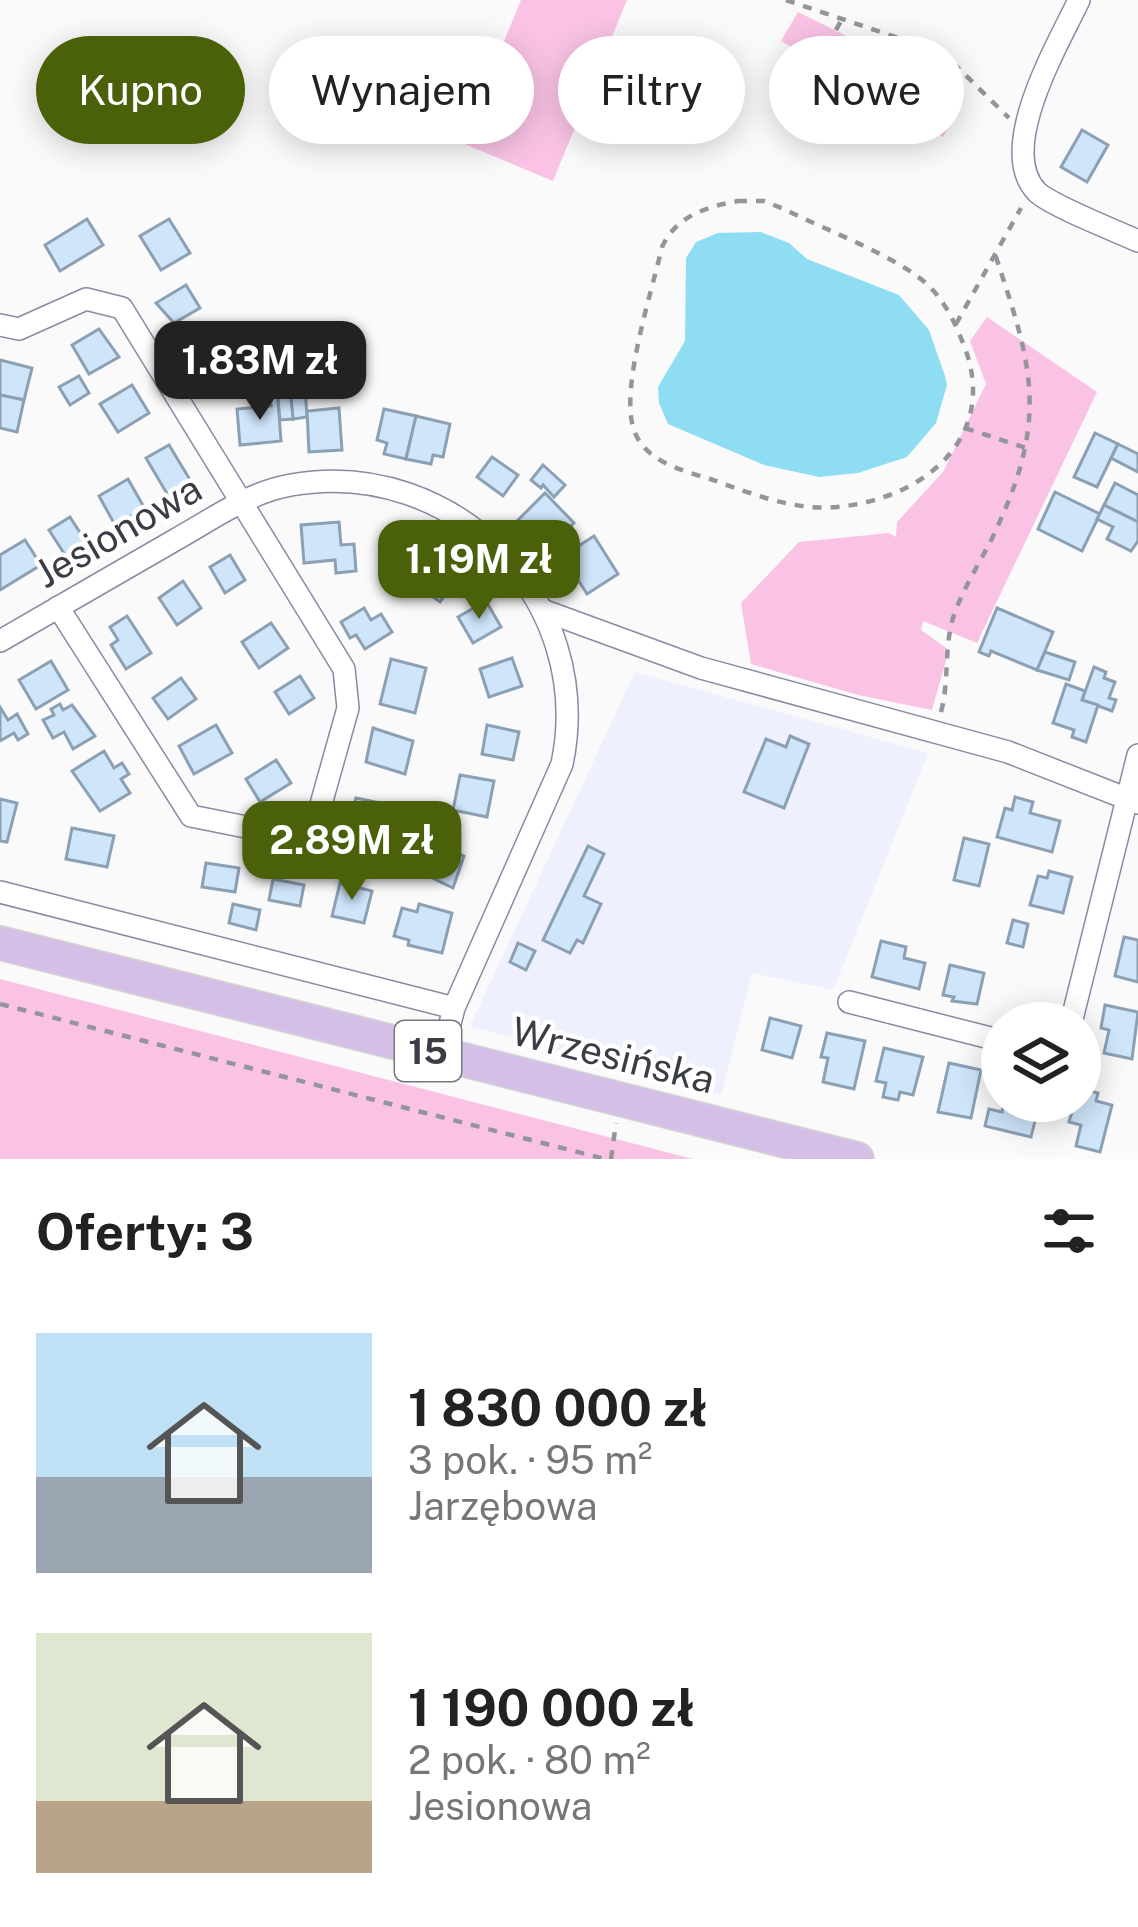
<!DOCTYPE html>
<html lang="pl">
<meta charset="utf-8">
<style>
body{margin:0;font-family:"Public Sans",sans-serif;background:#f6f6f6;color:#222;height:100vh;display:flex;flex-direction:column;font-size:45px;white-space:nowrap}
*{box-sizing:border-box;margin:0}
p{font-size:39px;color:#767676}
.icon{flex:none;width:66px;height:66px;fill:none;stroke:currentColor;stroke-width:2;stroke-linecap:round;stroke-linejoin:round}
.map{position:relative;height:1159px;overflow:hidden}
.panel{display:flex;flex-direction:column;background:#fff;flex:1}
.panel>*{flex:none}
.top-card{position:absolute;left:36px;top:36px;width:1068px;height:108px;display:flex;gap:24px}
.buttons{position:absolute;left:981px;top:1002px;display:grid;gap:24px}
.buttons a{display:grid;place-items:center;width:120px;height:120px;border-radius:50%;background:#fff;box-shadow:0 6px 30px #0003;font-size:60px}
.price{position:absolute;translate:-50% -102px;padding:0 27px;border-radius:24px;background:#4a6009;color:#fff;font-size:39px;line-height:78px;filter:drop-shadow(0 3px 6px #0008)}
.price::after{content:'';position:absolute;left:50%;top:72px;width:36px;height:27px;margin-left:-18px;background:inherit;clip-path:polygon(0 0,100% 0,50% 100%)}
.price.current{background:#222;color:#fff}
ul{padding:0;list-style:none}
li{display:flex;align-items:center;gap:36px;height:300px;padding:0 36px}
li span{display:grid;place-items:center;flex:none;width:336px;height:240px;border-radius:0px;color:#555}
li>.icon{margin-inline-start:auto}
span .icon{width:144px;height:144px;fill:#fffc;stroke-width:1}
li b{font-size:51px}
h2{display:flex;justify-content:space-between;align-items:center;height:144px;padding:0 36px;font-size:51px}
.tag{padding:0 42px;border-radius:54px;background:#fff;box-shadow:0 6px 30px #0003;font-size:42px;line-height:108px}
.tag.current{background:#4a6009;color:#fff}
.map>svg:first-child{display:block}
.built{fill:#eef0fe}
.green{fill:#fac3e6}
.water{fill:#8fddf2}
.building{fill:#cfe5fa;stroke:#8ca0b4;stroke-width:3}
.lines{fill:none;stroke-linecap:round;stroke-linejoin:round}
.street-casing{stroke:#878ba4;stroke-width:24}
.primary-casing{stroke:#d4d4d6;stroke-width:36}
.path{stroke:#94959b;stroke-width:4.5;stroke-dasharray:9 9;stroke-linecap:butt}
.street{stroke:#fff;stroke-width:21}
.primary{stroke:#d6bfe7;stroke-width:33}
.labels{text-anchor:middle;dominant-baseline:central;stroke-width:9;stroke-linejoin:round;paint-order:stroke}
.shield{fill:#fff;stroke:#75767e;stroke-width:3}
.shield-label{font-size:36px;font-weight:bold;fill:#3a3c46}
.street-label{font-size:39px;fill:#3a3c46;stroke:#fff}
</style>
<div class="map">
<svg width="1138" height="1159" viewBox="0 0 1138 1159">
<rect width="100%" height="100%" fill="#fafafa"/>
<path class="built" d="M635 672 928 753 833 990 752 973 721 1095 470 1026Z"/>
<g class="green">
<path d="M521 0H627L553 181 462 143Z"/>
<path d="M798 12 958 91 962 103 943 137 781 41Z"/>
<path d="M987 317 1097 392 977 643 923 621 921 630 949 650 932 710 858 695 751 664 741 603 799 542 889 533 896 537 897 522 943 472 986 384 970 341Z"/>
<path d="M0 979 693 1159H0Z"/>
</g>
<path class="water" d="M761 232 789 243 807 259 899 295 929 330 945 376 947 385 936 423 907 457 858 473 819 477 764 465 668 424 659 403 658 387 685 341 686 258 696 242 718 233Z"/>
<g class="building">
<path d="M1082 130 1108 145 1087 182 1061 167Z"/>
<path d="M87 219 103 245 60 271 45 245Z"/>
<path d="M169 219 190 253 161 270 140 236Z"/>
<path d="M186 285 200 308 174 323 156 303Z"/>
<path d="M99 329 119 357 89 374 72 345Z"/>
<path d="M219 333 235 362 206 378 189 350Z"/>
<path d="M275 351 277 371 254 384 245 367Z"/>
<path d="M0 360 32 368 24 400 0 395Z"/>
<path d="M79 376 89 393 70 405 59 387Z"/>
<path d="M132 385 149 413 118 432 100 404Z"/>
<path d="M305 387 307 417 293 419 290 388Z"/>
<path d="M290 388 293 419 280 420 277 389Z"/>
<path d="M277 389 281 441 240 445 237 409 271 406 270 390Z"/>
<path d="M0 395 24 400 17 432 0 428Z"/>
<path d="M339 408 342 450 309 452 307 411Z"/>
<path d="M384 409 416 416 406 459 384 454 387 443 377 440Z"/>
<path d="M416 416 450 424 443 457 433 455 431 464 406 459Z"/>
<path d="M1095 433 1118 444 1097 487 1074 477Z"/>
<path d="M1118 444 1138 454V472L1111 458Z"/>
<path d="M169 445 192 483 169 497 146 458Z"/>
<path d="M492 457 518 475 503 496 477 477Z"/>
<path d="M543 465 565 485 554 497 543 485 541 488 531 480Z"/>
<path d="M128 479 145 509 115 525 99 496Z"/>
<path d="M1115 483 1138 495V522L1104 505Z"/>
<path d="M1055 492 1100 514 1082 551 1038 529Z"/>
<path d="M545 493 574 523 547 549 518 520Z"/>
<path d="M1104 505 1138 522V541L1131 551 1107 539 1113 527 1097 519Z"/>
<path d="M70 517 88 545 67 558 49 530Z"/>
<path d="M339 522 341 545 354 544 356 571 336 573 335 560 304 563 301 525Z"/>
<path d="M594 536 618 574 587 594 563 556Z"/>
<path d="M25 540 41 565 0 590V555Z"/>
<path d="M437 551 463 570 440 602 414 583Z"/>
<path d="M230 555 245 580 225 593 210 567Z"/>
<path d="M183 581 201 608 177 625 159 598Z"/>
<path d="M486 601 501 627 473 643 458 617Z"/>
<path d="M364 608 371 620 381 614 392 632 365 649 356 635 350 638 341 622Z"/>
<path d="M997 608 1053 632 1037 670 991 651 989 656 979 652Z"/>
<path d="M127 616 151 653 126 669 111 645 118 640 110 627Z"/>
<path d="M271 623 288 648 259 668 242 642Z"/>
<path d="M1045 652 1075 662 1069 680 1037 670Z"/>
<path d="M512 658 522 686 489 697 480 669Z"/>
<path d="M391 659 426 668 415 713 380 704Z"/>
<path d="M51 661 68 690 36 709 19 680Z"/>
<path d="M1094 667 1106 672 1104 678 1115 682 1109 698 1116 700 1112 711 1082 700Z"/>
<path d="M300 676 314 698 289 714 275 692Z"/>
<path d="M181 678 196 699 168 719 153 698Z"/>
<path d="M1066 684 1085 691 1082 700 1098 705 1086 742 1072 737 1074 730 1053 723Z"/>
<path d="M60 704 63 710 72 705 95 736 73 749 64 732 53 738 43 720 54 715 51 709Z"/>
<path d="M0 707 8 720 17 714 28 734 18 740 14 733 0 741Z"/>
<path d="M216 725 232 753 194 774 179 746Z"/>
<path d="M487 725 519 732 513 760 482 754Z"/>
<path d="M373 728 413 741 405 774 366 762Z"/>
<path d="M790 736 809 744 784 808 744 792 766 739 786 747Z"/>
<path d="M104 751 114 768 122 763 129 774 121 779 130 793 100 811 72 771Z"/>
<path d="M276 760 291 783 260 802 246 779Z"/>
<path d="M460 775 494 781 487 817 453 810Z"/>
<path d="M1015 797 1033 802 1030 813 1060 821 1052 852 997 837 1005 808 1012 810Z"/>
<path d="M356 798 380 803 375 828 350 823Z"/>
<path d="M0 799 17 803 7 842 0 841Z"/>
<path d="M397 806 416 809 411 832 393 829Z"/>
<path d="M72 828 114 836 107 867 66 859Z"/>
<path d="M964 838 989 844 979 886 954 880Z"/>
<path d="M436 843 464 856 453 888 422 873Z"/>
<path d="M588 846 604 854 584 896 601 904 583 943 577 940 570 953 543 940Z"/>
<path d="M206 863 239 868 235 892 202 887Z"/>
<path d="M1049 871 1072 877 1063 913 1030 905 1038 876 1047 878Z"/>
<path d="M273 879 304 885 300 906 269 900Z"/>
<path d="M340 883 372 891 364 923 332 916Z"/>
<path d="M233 904 260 910 256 930 229 923Z"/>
<path d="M419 904 452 913 442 953 408 945 409 940 394 936 402 908 417 912Z"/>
<path d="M1013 920 1028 924 1023 947 1007 943Z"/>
<path d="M1124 937 1138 940V982L1115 976Z"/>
<path d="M881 941 906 947 904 958 925 963 919 989 872 977Z"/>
<path d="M518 943 535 951 526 970 510 962Z"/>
<path d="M950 965 984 973 977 1004 952 1001 954 997 943 995Z"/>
<path d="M1105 1005 1138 1012 1132 1059 1104 1053 1109 1030 1101 1028Z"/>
<path d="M770 1018 801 1026 792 1058 762 1050Z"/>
<path d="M827 1033 865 1041 854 1089 823 1082 828 1058 821 1057Z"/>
<path d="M884 1048 923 1057 913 1095 900 1092 898 1100 883 1097 886 1083 876 1081Z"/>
<path d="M949 1063 981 1070 971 1118 938 1112Z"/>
<path d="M1080 1088 1098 1093 1096 1101 1112 1105 1100 1152 1076 1146 1081 1125 1069 1122 1075 1101H1080Z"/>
<path d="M1004 1101H1040L1031 1137 985 1126 989 1109 1002 1112Z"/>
</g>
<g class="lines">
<defs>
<g id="street">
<path d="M1079 0C1059 43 995 149 1037 192 1052 206 1116 231 1138 241"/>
<path d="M0 325 19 329 86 299 122 308 344 669 348 708 311 840 191 816 58 607"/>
<path d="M545 611 701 668 1008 752 1138 803"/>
<path d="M0 641C58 607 117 574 175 540 211 520 249 492 291 485 455 456 596 602 562 764L454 1008 442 1055"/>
<path d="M311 840 405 864"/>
<path d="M0 892 454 1008"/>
<path d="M849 1002 1002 1041"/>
<path d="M1071 1023 1138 755"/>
</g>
<path id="primary" d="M0 943 857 1159"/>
</defs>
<use href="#street" class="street-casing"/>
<use href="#primary" class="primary-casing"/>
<g class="path">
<path d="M786 0 943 53 1009 118"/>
<path d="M836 30 842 19"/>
<path d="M738 201H764L786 210C825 230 902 258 931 288 946 304 955 323 963 343 1001 436 925 499 837 507 794 511 753 494 713 480 682 470 643 462 633 427 621 385 652 291 662 247 676 216 706 207 738 201Z"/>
<path d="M956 324 1021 208"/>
<path d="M965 428 1026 448"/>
<path d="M941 712C950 679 943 645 955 612 967 580 987 552 1000 521 1049 413 1030 360 995 254"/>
<path d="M0 1004 605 1159"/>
<path d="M611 1159 616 1123"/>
</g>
<use href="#street" class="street"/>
<use href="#primary" class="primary"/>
</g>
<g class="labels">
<rect class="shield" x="395" y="1021" width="66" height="60" rx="9"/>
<g class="shield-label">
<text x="428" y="1051">15</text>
</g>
<g class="street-label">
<text transform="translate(118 531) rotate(-30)">Jesionowa</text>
<text transform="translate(613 1055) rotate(14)">Wrzesińska</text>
</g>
</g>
</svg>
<div class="buttons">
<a><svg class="icon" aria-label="layers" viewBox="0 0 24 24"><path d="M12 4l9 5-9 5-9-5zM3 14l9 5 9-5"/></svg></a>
</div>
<b class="price current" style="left:260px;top:423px">1.83M zł</b>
<b class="price" style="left:479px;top:622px">1.19M zł</b>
<b class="price" style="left:352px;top:903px">2.89M zł</b>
<div class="top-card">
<a class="tag current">Kupno</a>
<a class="tag">Wynajem</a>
<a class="tag">Filtry</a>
<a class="tag">Nowe</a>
</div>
</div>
<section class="panel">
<h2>Oferty: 3<svg class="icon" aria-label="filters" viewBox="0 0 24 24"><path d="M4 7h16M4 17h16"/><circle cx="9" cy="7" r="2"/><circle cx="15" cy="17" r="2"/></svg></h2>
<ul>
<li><span style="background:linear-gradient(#bfe0f5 60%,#9aa5b1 0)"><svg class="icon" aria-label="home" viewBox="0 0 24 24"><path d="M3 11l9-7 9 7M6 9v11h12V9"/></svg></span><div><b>1 830 000 zł</b><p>3 pok. · 95 m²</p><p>Jarzębowa</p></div></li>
<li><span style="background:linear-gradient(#dfe7d0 70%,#b9a48a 0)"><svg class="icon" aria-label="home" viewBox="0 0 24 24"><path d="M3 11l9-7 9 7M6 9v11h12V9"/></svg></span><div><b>1 190 000 zł</b><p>2 pok. · 80 m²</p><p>Jesionowa</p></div></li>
</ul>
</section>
